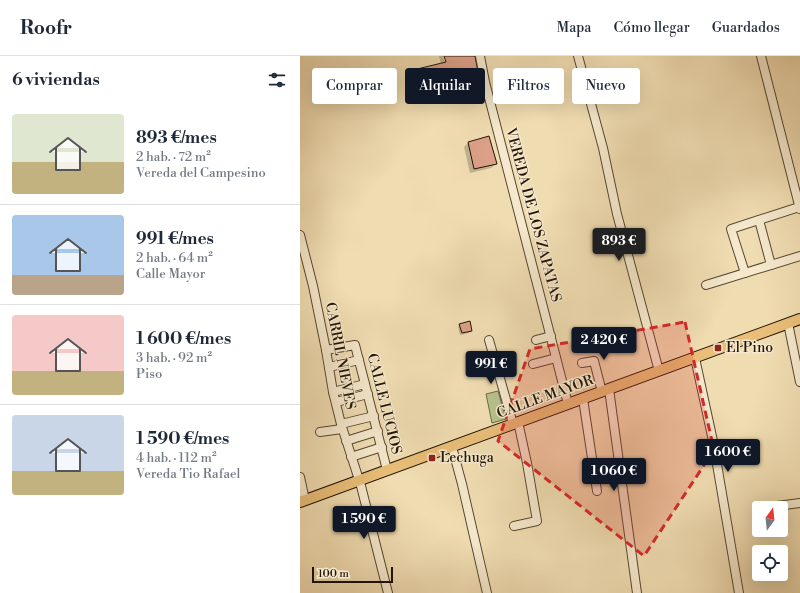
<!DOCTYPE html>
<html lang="es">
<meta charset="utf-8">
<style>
body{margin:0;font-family:"Libre Bodoni",serif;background:#f6f6f7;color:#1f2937;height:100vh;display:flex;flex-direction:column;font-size:15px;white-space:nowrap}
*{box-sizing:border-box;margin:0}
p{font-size:13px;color:#747a83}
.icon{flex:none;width:22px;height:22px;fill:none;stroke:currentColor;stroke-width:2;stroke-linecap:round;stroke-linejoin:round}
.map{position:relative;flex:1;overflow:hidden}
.panel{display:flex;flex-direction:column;background:#fff;width:300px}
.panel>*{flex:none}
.guide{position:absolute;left:12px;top:12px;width:380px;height:36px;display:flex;gap:8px}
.needle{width:26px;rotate:15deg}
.tools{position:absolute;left:452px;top:445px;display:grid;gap:8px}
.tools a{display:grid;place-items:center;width:36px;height:36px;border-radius:4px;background:#fff;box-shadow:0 4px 16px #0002;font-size:20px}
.scale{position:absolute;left:12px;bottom:10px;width:81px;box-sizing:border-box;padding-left:4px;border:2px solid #221506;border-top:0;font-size:11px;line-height:14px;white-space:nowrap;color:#221506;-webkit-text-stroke:3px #f5e8cc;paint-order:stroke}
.price{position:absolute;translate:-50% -34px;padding:0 9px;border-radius:4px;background:#111827;color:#fff;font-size:13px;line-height:26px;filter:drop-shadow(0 1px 2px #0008)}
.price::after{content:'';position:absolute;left:50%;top:24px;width:12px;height:9px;margin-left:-6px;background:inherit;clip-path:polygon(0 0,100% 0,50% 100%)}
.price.selected{background:#222;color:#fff}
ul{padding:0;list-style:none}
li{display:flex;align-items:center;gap:12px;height:100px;padding:0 12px}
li+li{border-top:1px solid #e0e1e3}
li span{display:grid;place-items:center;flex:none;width:112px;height:80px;border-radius:4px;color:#555}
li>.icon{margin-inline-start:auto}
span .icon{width:48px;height:48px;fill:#fffc;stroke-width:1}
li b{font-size:17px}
h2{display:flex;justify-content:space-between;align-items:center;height:48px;padding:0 12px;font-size:17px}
.pill{padding:0 14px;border-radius:4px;background:#fff;box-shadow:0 4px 16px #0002;font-size:14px;line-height:36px}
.pill.selected{background:#111827;color:#fff}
header{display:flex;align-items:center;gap:24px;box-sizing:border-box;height:56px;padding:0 20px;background:#fff;border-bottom:1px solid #e0e1e3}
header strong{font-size:19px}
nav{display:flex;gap:22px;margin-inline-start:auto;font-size:14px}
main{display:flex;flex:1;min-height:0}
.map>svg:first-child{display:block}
.green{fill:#b7c18d;stroke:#6c6b4a}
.shadow{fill:#0003}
.building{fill:#dc9f88;stroke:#221506}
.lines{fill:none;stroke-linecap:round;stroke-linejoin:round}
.minor-casing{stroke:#564731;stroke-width:10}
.major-casing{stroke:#221506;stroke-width:12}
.minor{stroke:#f5e8cc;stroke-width:8}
.major{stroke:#e8be78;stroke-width:10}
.marked{fill:#d62828;fill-opacity:0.2;stroke:#d62828;stroke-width:3;stroke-dasharray:8 5;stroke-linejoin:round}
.poi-dot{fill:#8f2418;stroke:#f5e8cc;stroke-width:1.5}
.labels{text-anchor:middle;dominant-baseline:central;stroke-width:3;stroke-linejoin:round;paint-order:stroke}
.street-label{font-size:14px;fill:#221506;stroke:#f5e8cc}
.poi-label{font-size:14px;fill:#221506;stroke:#f5e8cc;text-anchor:start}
</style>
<header>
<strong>Roofr</strong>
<nav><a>Mapa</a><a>Cómo llegar</a><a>Guardados</a></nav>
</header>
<main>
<section class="panel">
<h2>6 viviendas<svg class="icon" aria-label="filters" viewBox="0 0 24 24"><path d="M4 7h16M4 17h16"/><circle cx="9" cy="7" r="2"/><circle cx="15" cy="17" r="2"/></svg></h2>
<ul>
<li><span style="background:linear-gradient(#dfe7d0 60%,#c2b280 0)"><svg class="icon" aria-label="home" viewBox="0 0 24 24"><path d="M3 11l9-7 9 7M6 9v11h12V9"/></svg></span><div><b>893 €/mes</b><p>2 hab. · 72 m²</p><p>Vereda del Campesino</p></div></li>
<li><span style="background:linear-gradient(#a9c7e8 75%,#b9a48a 0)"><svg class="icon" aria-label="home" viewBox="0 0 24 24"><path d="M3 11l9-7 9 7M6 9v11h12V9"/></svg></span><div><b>991 €/mes</b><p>2 hab. · 64 m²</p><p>Calle Mayor</p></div></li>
<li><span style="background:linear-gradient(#f6c9c9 70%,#c2b280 0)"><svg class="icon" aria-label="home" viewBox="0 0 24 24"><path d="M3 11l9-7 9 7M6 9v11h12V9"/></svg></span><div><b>1 600 €/mes</b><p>3 hab. · 92 m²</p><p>Piso</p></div></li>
<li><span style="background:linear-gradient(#c9d6e8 70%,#c2b280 0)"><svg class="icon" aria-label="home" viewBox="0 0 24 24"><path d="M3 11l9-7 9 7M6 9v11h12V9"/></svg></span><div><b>1 590 €/mes</b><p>4 hab. · 112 m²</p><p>Vereda Tio Rafael</p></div></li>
</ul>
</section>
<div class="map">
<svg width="500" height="537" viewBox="0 0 500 537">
<rect width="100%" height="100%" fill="#f0dcb1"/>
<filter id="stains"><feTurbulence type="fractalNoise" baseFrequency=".005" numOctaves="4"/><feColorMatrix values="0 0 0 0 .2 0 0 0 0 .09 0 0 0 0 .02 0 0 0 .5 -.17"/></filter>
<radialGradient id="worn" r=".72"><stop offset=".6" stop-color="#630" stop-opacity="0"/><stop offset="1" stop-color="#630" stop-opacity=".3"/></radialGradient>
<path class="green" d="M198 335 206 363 192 367 186 338Z"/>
<g class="shadow">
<path d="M139 0H143L146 11H148L145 0H174L179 27 174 32 116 43 109 19 114 15 141 8Z"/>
<path d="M169 86 196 108 191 112 170 117 164 91Z"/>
<path d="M160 269 171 275 169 277 160 279 158 271Z"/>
</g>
<g class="building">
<path d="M144 0H175L180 27 120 39 113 14 146 6Z"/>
<path d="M189 80 197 108 174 113 168 86Z"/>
<path d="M170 265 172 275 162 277 159 268Z"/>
</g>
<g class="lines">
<defs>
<g id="minor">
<path d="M180 0 185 26 268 348"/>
<path d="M278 0 303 92 317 158 359 315"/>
<path d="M461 0 500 153"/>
<path d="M459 164 471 209"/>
<path d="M0 179 13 230 26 294 33 336 41 368 61 430 88 537"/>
<path d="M445 217 431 173 499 151"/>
<path d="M406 229 500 200"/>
<path d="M488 267 500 326"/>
<path d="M189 284 213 368"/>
<path d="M236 284 251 280"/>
<path d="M26 294 55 289 87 414"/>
<path d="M395 302 413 385 439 537"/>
<path d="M282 307 294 305 302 336"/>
<path d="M233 308 256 302"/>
<path d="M29 311 59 304"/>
<path d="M309 333 337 537"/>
<path d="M33 336 65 328"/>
<path d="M283 343 297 435"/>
<path d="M36 346 68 338"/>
<path d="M41 368 74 360"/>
<path d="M20 376 42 373"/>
<path d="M46 385 78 375"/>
<path d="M152 391 162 428 187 537"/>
<path d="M51 401 82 391"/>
<path d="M0 421 5 444"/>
<path d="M477 450 500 447"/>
<path d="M214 470 237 465 227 407 218 366"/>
</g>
<path id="major" d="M0 446 500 263"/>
</defs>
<use href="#minor" class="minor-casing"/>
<use href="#major" class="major-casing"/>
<use href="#minor" class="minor"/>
<use href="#major" class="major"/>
</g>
<path class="marked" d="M385 266 414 394 344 500 198 385 230 293Z"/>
<g class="poi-dot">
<rect x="414" y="288" width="8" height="8" rx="2"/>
<rect x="128" y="398" width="8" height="8" rx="2"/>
</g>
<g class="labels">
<g class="street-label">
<text transform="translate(233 159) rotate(75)">VEREDA DE LOS ZAPATAS</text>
<text transform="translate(40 300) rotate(79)">CARRIL NIEVES</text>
<text transform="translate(245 341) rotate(-20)">CALLE MAYOR</text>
<text transform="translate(84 348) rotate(76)">CALLE LUCIOS</text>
</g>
<g class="poi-label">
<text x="426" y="292">El Pino</text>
<text x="140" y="402">Lechuga</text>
</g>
</g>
<rect width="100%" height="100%" filter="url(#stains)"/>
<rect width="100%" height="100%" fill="url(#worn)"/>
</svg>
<div class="tools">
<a><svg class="needle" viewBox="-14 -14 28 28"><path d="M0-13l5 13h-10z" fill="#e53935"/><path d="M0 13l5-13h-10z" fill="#747a83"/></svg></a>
<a><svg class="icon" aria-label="locate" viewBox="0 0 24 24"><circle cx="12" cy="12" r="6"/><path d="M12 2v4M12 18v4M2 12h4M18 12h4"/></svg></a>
</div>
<div class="scale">100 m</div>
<b class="price selected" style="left:319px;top:206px">893 €</b>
<b class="price" style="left:304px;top:305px">2 420 €</b>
<b class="price" style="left:191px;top:329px">991 €</b>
<b class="price" style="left:428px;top:417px">1 600 €</b>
<b class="price" style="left:314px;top:436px">1 060 €</b>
<b class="price" style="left:64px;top:484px">1 590 €</b>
<div class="guide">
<a class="pill">Comprar</a>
<a class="pill selected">Alquilar</a>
<a class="pill">Filtros</a>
<a class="pill">Nuevo</a>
</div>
</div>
</main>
